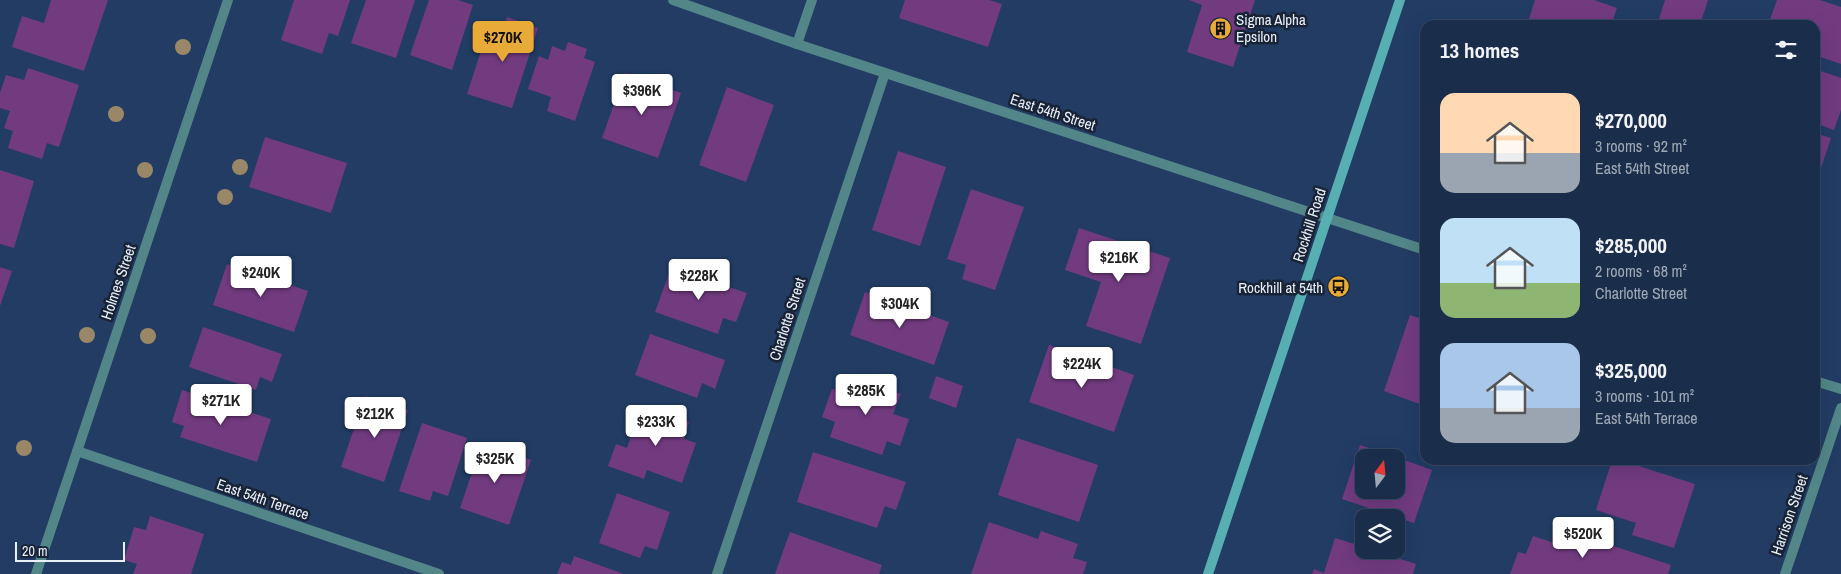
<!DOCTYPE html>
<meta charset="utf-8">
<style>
body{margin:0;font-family:"Archivo Narrow",sans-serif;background:#233552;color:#f1f3f6;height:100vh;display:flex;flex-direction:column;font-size:19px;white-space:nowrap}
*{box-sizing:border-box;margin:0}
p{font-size:16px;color:#9fa8b5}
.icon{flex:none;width:28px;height:28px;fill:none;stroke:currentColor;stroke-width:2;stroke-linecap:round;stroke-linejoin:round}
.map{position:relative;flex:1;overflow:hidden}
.side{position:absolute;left:1420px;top:20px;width:400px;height:445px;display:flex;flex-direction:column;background:#1a2d4b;border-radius:15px;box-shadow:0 5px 20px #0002,0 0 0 1px #384963}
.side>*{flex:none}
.needle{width:32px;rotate:16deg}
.tools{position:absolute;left:1355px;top:449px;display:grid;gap:10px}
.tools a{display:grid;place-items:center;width:50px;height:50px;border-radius:10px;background:#1a2d4b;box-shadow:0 5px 20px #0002,0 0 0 1px #384963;font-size:25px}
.scale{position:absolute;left:15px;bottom:12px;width:110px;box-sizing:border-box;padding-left:5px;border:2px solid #e9f0fa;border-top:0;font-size:14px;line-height:18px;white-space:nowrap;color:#e9f0fa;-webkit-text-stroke:4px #182335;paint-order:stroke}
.price{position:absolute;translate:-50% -42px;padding:0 11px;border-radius:5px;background:#fff;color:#222;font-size:16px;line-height:32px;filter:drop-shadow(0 1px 2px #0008)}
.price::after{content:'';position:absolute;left:50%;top:30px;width:15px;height:11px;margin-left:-8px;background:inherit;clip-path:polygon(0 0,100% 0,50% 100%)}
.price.current{background:#e8ab37;color:#111}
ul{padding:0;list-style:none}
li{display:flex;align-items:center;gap:15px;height:125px;padding:0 20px}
li span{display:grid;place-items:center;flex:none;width:140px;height:100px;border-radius:15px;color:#555}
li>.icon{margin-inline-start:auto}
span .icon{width:60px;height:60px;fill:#fffc;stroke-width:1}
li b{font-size:21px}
h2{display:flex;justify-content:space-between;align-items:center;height:60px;padding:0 20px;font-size:21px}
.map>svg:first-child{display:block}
.building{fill:#723b80}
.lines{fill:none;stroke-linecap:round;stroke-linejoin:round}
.minor{stroke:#528688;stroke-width:10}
.secondary{stroke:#57afb2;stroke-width:10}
.tree{fill:#998768}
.labels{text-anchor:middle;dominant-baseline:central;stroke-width:5;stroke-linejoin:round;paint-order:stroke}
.poi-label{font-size:15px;fill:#e9f0fa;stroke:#182335;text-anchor:start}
.street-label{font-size:15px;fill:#e9f0fa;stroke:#182335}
</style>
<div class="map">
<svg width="1841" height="574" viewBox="0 0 1841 574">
<rect width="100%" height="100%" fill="#223c64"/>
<g class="building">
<path d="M51 0H108L84 71 12 47 22 16 44 23Z"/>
<path d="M294 0H350L338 36 329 33 322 54 281 40Z"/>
<path d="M366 0H415L396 58 351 43Z"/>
<path d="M429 0H458L473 5 452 70 410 55Z"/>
<path d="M905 0H989L1002 4 988 47 899 18Z"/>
<path d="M1189 0H1255L1233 67 1187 52 1202 5Z"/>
<path d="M1535 0H1594L1617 8 1611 25H1527Z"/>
<path d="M1665 0H1708L1700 25H1657Z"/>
<path d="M1777 0H1820L1841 7V64L1815 55V25H1768Z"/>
<path d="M507 17 538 28 512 108 467 94 489 26 503 31Z"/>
<path d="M568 42 587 49 584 58 595 62 575 121 547 111 551 97 528 89 539 56 548 60 552 46 565 51Z"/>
<path d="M28 68 79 85 59 147 47 143 42 159 8 148 13 131 4 128 10 111 0 108V93L6 75 24 80Z"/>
<path d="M1815 69 1841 78V110L1834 130 1815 123Z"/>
<path d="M625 73 681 93 658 158 602 138Z"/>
<path d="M727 87 774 105 746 182 699 165Z"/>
<path d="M1815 133 1831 138 1815 186Z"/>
<path d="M265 137 347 163 331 213 249 187Z"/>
<path d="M898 151 946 167 920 246 872 230Z"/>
<path d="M0 170 34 181 14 248 0 244Z"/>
<path d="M971 189 1024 207 995 290 962 279 966 265 947 259Z"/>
<path d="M1079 228 1170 258 1141 344 1086 326 1101 282 1065 270Z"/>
<path d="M227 264 308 291 294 332 213 305Z"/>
<path d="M0 267 12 271 0 306Z"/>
<path d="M671 268 747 293 736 322 723 318 718 334 655 312Z"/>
<path d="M865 292 949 322 934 365 850 335Z"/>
<path d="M1410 315 1425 320V406L1384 391Z"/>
<path d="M203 327 282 354 272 382 260 377 256 390 189 367Z"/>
<path d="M650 334 725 360 715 389 702 383 697 398 635 375Z"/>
<path d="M1049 345 1134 375 1114 432 1029 402Z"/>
<path d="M850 376 901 394 893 414 909 419 900 446 887 441 882 455 830 437 835 422 822 417 832 389 844 393Z"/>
<path d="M936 376 963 386 956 408 929 398Z"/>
<path d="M182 390 271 419 257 462 180 437 184 426 172 422Z"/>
<path d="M365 396 408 410 384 482 341 467Z"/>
<path d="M642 405 689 422 684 439 696 443 682 483 647 470 644 479 608 466 616 444 627 448Z"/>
<path d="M422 423 467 438 448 496 433 491 430 501 399 491Z"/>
<path d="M1017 438 1098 465 1079 522 998 495Z"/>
<path d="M482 443 531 460 509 525 460 508Z"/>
<path d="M1360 445 1396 457 1364 458V490H1396V457L1432 470 1414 523 1342 499Z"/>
<path d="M813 452 906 482 896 510 885 506 877 528 797 502Z"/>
<path d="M1612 460H1620L1695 484 1674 548 1632 535 1636 523 1596 510Z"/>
<path d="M617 493 670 512 657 550 645 546 640 558 599 543Z"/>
<path d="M150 516 204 534 191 574H133L137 564 124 560 134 527 146 530Z"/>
<path d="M989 522 1038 539 1041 531 1078 544 1073 558 1087 562 1083 574H971Z"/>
<path d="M1568 531 1671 565 1668 574H1510L1518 552 1526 554 1533 536 1563 546Z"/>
<path d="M790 532 882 565 879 574H775Z"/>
<path d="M1335 538 1364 547V550H1373L1416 564 1413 574H1312L1314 569 1324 573Z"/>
<path d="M574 556 624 574H557L562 562 571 565Z"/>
</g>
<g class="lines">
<g class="minor">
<path d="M673 0 797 44 1425 250"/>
<path d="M797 44 812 0"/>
<path d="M1815 381 1841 389"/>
<path d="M77 451 439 574"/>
<path d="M36 574 228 0"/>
<path d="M717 574 885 73"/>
<path d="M1785 574 1841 408"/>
</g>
<path class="secondary" d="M1208 574 1400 0"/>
</g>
<g class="tree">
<circle cx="183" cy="47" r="8"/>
<circle cx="116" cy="114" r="8"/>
<circle cx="240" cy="167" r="8"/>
<circle cx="145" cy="170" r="8"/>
<circle cx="225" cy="197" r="8"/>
<circle cx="87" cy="335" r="8"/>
<circle cx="148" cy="336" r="8"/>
<circle cx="24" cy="448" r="8"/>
</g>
<defs>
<symbol id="building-disc" viewBox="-11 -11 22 22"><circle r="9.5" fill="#e8ab37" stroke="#182335"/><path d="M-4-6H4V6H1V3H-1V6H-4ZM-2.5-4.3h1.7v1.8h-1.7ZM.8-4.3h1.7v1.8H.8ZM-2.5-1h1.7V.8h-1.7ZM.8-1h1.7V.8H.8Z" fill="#111"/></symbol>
<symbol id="bus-disc" viewBox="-11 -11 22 22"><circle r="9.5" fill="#e8ab37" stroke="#182335"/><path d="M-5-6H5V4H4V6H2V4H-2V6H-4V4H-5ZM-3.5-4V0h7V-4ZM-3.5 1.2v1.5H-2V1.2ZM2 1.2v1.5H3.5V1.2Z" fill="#111"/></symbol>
</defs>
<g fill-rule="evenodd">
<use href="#building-disc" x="1208" y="16" width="25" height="25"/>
<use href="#bus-disc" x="1326" y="274" width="25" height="25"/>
</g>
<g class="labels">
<g class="poi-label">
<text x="1236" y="19">Sigma Alpha<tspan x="1236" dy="17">Epsilon</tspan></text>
<text x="1323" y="287" text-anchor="end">Rockhill at 54th</text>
</g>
<g class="street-label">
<text transform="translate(1053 112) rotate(18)">East 54th Street</text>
<text transform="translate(1309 225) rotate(-72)">Rockhill Road</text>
<text transform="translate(118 282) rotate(-71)">Holmes Street</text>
<text transform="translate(787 319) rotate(-72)">Charlotte Street</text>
<text transform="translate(263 499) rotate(19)">East 54th Terrace</text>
<text transform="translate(1789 515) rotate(-71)">Harrison Street</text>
</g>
</g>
</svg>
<div class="tools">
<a><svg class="needle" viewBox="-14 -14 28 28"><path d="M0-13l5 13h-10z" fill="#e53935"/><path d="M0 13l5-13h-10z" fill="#9fa8b5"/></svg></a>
<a><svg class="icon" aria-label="layers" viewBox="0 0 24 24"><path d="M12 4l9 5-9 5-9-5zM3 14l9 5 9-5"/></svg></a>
</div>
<div class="scale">20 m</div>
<b class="price current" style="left:503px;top:63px">$270K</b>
<b class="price" style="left:642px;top:116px">$396K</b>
<b class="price" style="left:1119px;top:283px">$216K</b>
<b class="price" style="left:261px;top:298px">$240K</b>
<b class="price" style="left:699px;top:301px">$228K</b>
<b class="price" style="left:900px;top:329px">$304K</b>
<b class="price" style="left:1082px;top:389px">$224K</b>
<b class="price" style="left:866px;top:416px">$285K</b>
<b class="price" style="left:221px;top:426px">$271K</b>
<b class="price" style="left:375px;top:439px">$212K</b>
<b class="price" style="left:656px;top:447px">$233K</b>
<b class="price" style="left:495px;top:484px">$325K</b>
<b class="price" style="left:1583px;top:559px">$520K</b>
<section class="side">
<h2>13 homes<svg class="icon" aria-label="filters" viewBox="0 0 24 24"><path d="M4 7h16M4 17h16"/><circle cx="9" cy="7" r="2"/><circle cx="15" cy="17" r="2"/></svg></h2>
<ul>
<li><span style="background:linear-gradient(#ffd9b3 60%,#9aa5b1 0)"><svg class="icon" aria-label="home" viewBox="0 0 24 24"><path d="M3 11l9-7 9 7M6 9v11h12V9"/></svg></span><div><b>$270,000</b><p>3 rooms · 92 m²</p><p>East 54th Street</p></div></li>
<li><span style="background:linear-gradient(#bfe0f5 65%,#8fb573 0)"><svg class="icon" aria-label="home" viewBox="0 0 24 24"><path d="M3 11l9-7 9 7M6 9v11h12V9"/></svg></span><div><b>$285,000</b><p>2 rooms · 68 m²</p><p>Charlotte Street</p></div></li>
<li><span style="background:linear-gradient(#a9c7e8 65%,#9aa5b1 0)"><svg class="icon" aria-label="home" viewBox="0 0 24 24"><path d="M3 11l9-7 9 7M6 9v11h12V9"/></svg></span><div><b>$325,000</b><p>3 rooms · 101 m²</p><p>East 54th Terrace</p></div></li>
</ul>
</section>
</div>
